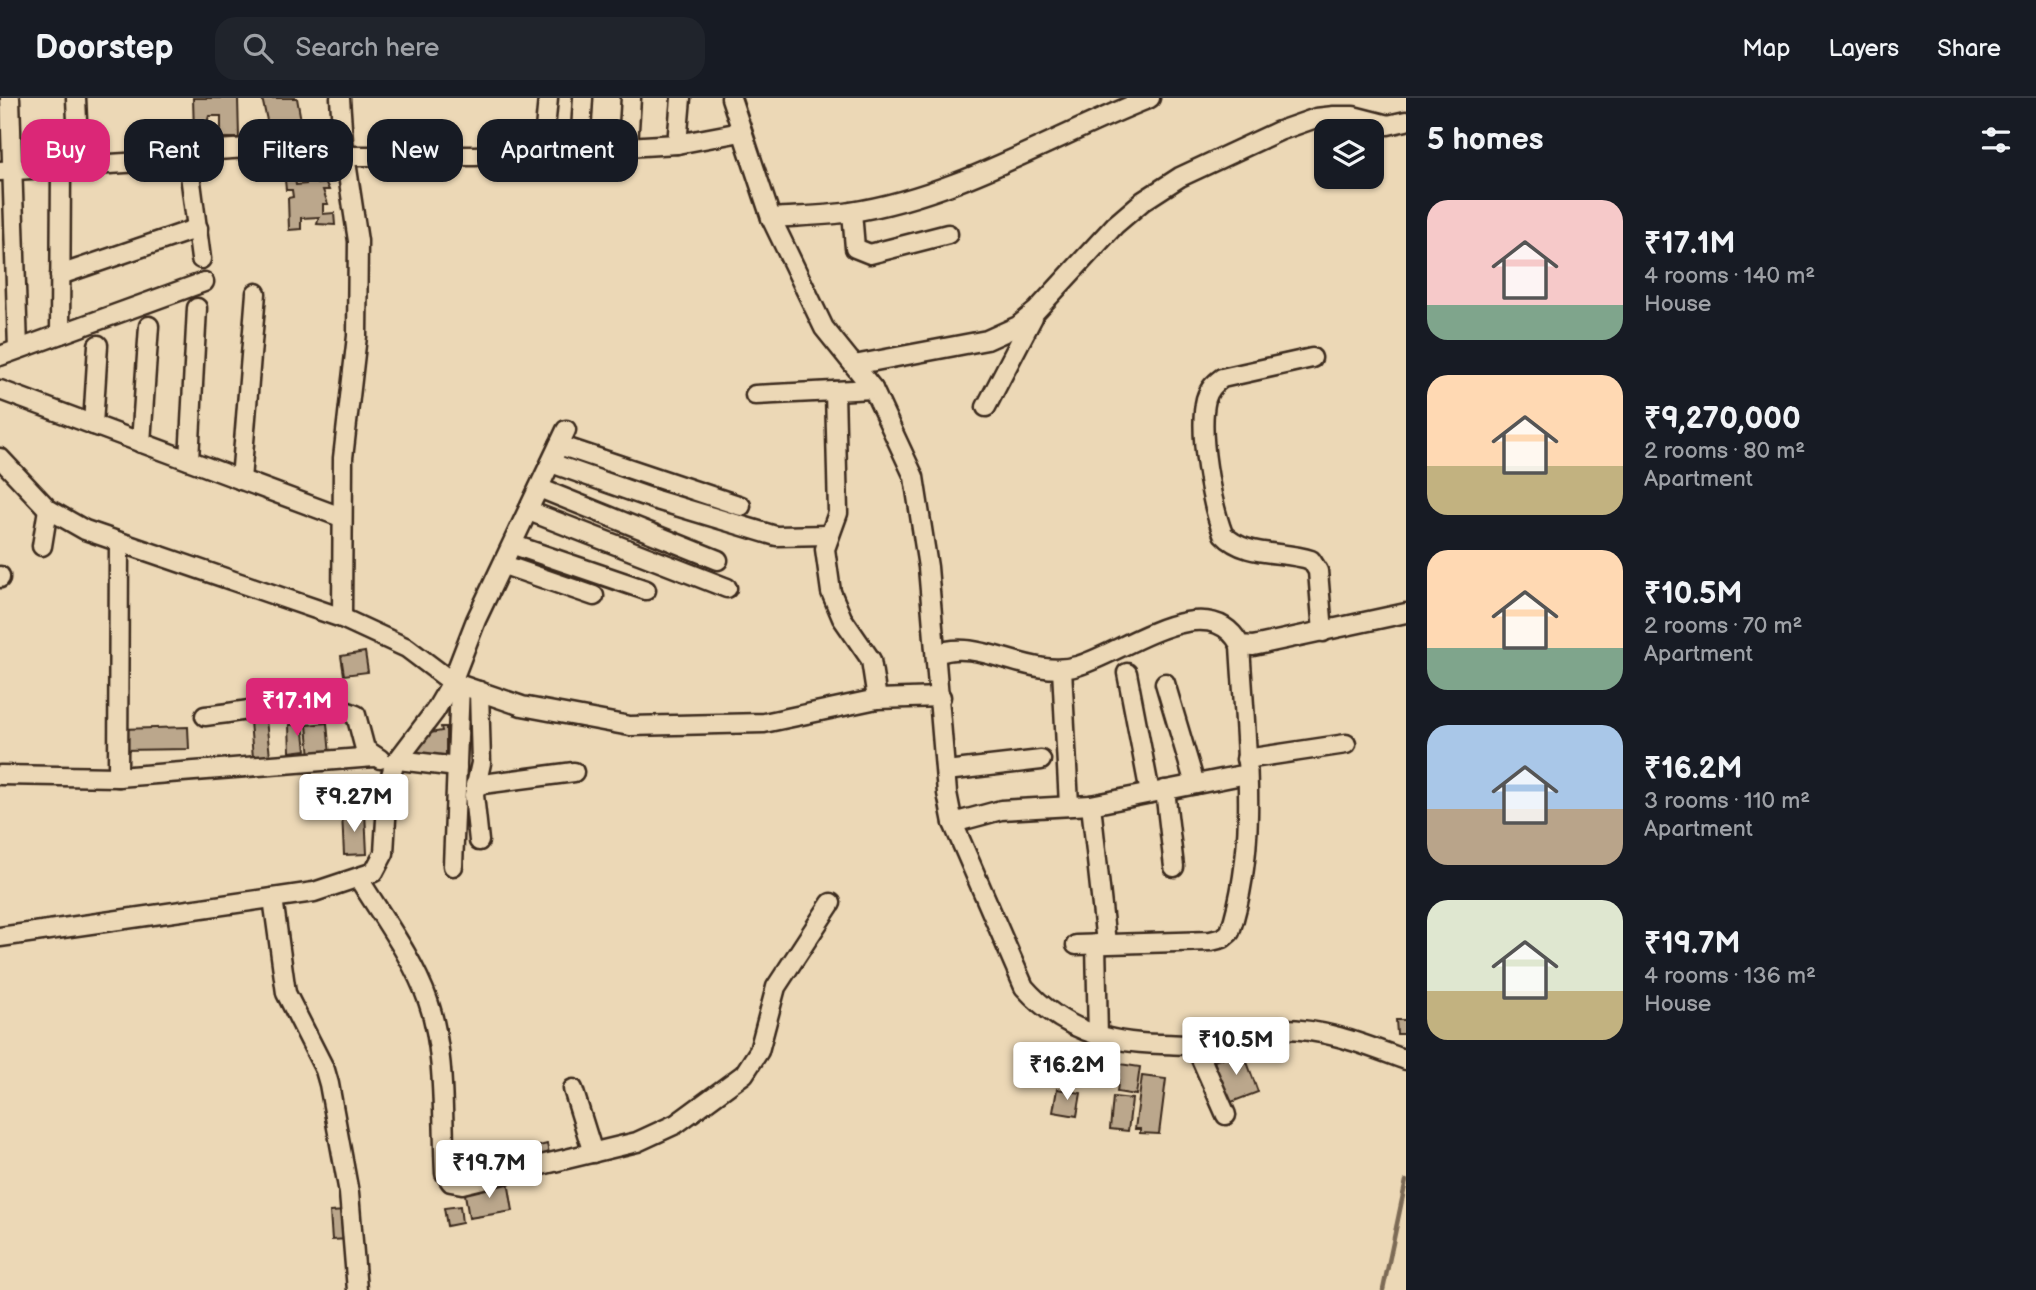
<!DOCTYPE html>
<meta charset="utf-8">
<style>
body{margin:0;font-family:"Balsamiq Sans",sans-serif;background:#20242c;color:#f1f3f6;height:100vh;display:flex;flex-direction:column;font-size:26px;white-space:nowrap}
*{box-sizing:border-box;margin:0}
p{font-size:23px;color:#9ea1a6}
.icon{flex:none;width:38px;height:38px;fill:none;stroke:currentColor;stroke-width:2;stroke-linecap:round;stroke-linejoin:round}
.map{position:relative;flex:1;overflow:hidden}
.details{display:flex;flex-direction:column;background:#171b24;width:630px}
.details>*{flex:none}
.top-card{position:absolute;left:21px;top:21px;width:665px;height:63px;display:flex;gap:14px}
.tools{position:absolute;left:1314px;top:21px;display:grid;gap:14px}
.tools a{display:grid;place-items:center;width:70px;height:70px;border-radius:14px;background:#171b24;box-shadow:0 2px 5px #0004;font-size:35px}
.price{position:absolute;translate:-50% -60px;padding:0 16px;border-radius:7px;background:#fff;color:#222;font-size:23px;line-height:46px;filter:drop-shadow(0 2px 4px #0008)}
.price::after{content:'';position:absolute;left:50%;top:42px;width:21px;height:16px;margin-left:-10px;background:inherit;clip-path:polygon(0 0,100% 0,50% 100%)}
.price.selected{background:#db2777;color:#fff}
ul{padding:0;list-style:none}
li{display:flex;align-items:center;gap:21px;height:175px;padding:0 21px}
li span{display:grid;place-items:center;flex:none;width:196px;height:140px;border-radius:21px;color:#555}
li>.icon{margin-inline-start:auto}
span .icon{width:84px;height:84px;fill:#fffc;stroke-width:1}
li b{font-size:30px}
h2{display:flex;justify-content:space-between;align-items:center;height:84px;padding:0 21px;font-size:30px}
.chip{padding:0 24px;border-radius:21px;background:#171b24;box-shadow:0 2px 5px #0004;font-size:24px;line-height:63px}
.chip.selected{background:#db2777;color:#fff}
header{display:flex;align-items:center;gap:42px;box-sizing:border-box;height:98px;padding:0 35px;background:#171b24;border-bottom:2px solid #363941}
header strong{font-size:33px}
nav{display:flex;gap:38px;margin-inline-start:auto;font-size:24px}
.search{width:490px;height:63px;background:#20242c;display:flex;align-items:center;gap:18px;box-sizing:border-box;padding:0 24px;border-radius:21px;color:#9ea1a6;font-size:26px}
main{display:flex;flex:1;min-height:0}
.map>svg:first-child{display:block}
.lines{fill:none;stroke-linecap:round;stroke-linejoin:round}
.stream{stroke:#7c6a55;stroke-width:4.5}
.building{fill:#bba78c;stroke:#3b2a1e;stroke-width:2}
.minor-casing{stroke:#3b2a1e;stroke-width:23}
.minor{stroke:#ecd8b6;stroke-width:18}
</style>
<header>
<strong>Doorstep</strong>
<div class="search"><svg class="icon" aria-label="search" viewBox="0 0 24 24"><circle cx="10" cy="10" r="6"/><path d="M15 15l6 6"/></svg>Search here</div>
<nav><a>Map</a><a>Layers</a><a>Share</a></nav>
</header>
<main>
<div class="map">
<svg width="1406" height="1192" viewBox="0 0 1406 1192">
<rect width="100%" height="100%" fill="#ecd8b6"/>
<filter id="ink" filterUnits="userSpaceOnUse"><feTurbulence type="fractalNoise" baseFrequency=".0143" numOctaves="2"/><feDisplacementMap in="SourceGraphic" scale="14" xChannelSelector="R" yChannelSelector="G"/><feConvolveMatrix kernelMatrix="1 2 1 2 8 2 1 2 1" color-interpolation-filters="sRGB"/></filter>
<g filter="url(#ink)">
<g class="lines">
<path class="stream" d="M1383 1192 1406 1083"/>
</g>
<g class="building">
<path d="M193 0H238L239 40H221V18H209L204 35H194Z"/>
<path d="M262 0H297L303 34 296 35 295 27 270 36Z"/>
<path d="M316 78 317 86 326 85 329 92H323L328 106H323V116L334 115 335 127 317 126 319 119 301 120V131L289 132 288 100 293 99 292 92H286L285 82 295 81 296 87 306 86 305 79Z"/>
<path d="M365 554 368 574 344 577 341 558Z"/>
<path d="M266 622 270 658 253 660 250 623Z"/>
<path d="M327 625 330 657 310 659 307 627Z"/>
<path d="M303 626 306 652 290 654 289 627Z"/>
<path d="M188 629 189 651 121 652V631Z"/>
<path d="M441 629H446V661L415 662 412 653 430 635 442 633Z"/>
<path d="M365 714 367 756 344 757 342 715Z"/>
<path d="M1396 922H1406V936H1397Z"/>
<path d="M1243 953 1258 994 1229 1005 1214 963Z"/>
<path d="M1089 960 1110 962 1109 971 1114 972 1113 988 1087 986Z"/>
<path d="M1120 966 1140 969 1136 997 1117 994Z"/>
<path d="M1142 978 1166 981 1159 1036 1140 1035V1031H1135Z"/>
<path d="M1057 991 1081 995 1077 1018 1053 1014Z"/>
<path d="M1113 999 1132 1001 1128 1033 1110 1031Z"/>
<path d="M547 1046 551 1064 532 1069 528 1051Z"/>
<path d="M479 1054 485 1073 471 1077 466 1057Z"/>
<path d="M508 1083 513 1113 469 1120 464 1090Z"/>
<path d="M460 1108 462 1125 447 1128 444 1110Z"/>
<path d="M346 1113 348 1141 332 1142 330 1114Z"/>
</g>
<g class="lines">
<defs>
<g id="minor">
<path d="M10 0 18 251"/>
<path d="M76 0 79 68"/>
<path d="M340 0 343 44 358 143 357 238 343 360 342 520"/>
<path d="M731 0 771 120 785 149 824 230 873 291 914 379 928 469 947 695 953 725 1024 889C1061 931 1106 945 1161 946 1174 946 1187 948 1199 946 1226 942 1255 931 1283 931 1327 931 1365 947 1406 962"/>
<path d="M677 46 681 0"/>
<path d="M628 47 631 0"/>
<path d="M580 51 583 0"/>
<path d="M543 52 548 0"/>
<path d="M345 58H475L677 46 741 34"/>
<path d="M188 61 201 161"/>
<path d="M264 61 330 57"/>
<path d="M0 73 188 61 201 53 343 44"/>
<path d="M852 114 855 150 870 156 948 136"/>
<path d="M771 120C798 118 825 118 851 114 956 98 1053 38 1150 0"/>
<path d="M60 177 198 130"/>
<path d="M60 236 61 69"/>
<path d="M0 258 204 184"/>
<path d="M1312 260 1222 280C1214 286 1209 291 1206 301 1198 334 1211 404 1223 436 1245 460 1283 452 1311 462L1318 473 1323 534"/>
<path d="M854 267 987 242 1018 228 1036 213 1115 127 1143 103 1180 79 1279 33 1316 20 1334 18H1353L1388 27 1406 23"/>
<path d="M0 292 341 419"/>
<path d="M835 293 838 415 825 451 831 494 842 520 871 562 877 601"/>
<path d="M755 297 873 291"/>
<path d="M986 309 1033 219"/>
<path d="M93 327 98 247"/>
<path d="M141 345 149 228"/>
<path d="M559 347 741 408"/>
<path d="M0 360 48 411 85 432 342 520 407 550 452 584 522 608 630 628 764 625 877 601 941 599"/>
<path d="M189 362 197 210"/>
<path d="M551 365 656 402 776 438 829 437"/>
<path d="M241 382 256 195"/>
<path d="M539 390 718 462"/>
<path d="M529 413 727 490"/>
<path d="M514 447 646 492"/>
<path d="M42 448 48 411"/>
<path d="M504 467 594 498"/>
<path d="M0 480V478"/>
<path d="M937 556C978 538 1030 582 1077 568 1121 556 1208 487 1240 547L1253 548 1406 515"/>
<path d="M1062 571 1069 707"/>
<path d="M1127 575 1150 695"/>
<path d="M1165 585 1195 686"/>
<path d="M205 618C251 613 312 597 356 617L365 651 380 661"/>
<path d="M1246 661 1346 646"/>
<path d="M398 662 457 669"/>
<path d="M946 673 1041 662"/>
<path d="M0 677 118 679 374 659"/>
<path d="M118 679 119 445"/>
<path d="M475 687 574 674"/>
<path d="M1165 692 1174 769"/>
<path d="M1091 707 1106 845"/>
<path d="M953 725 1001 712 1091 707 1247 676"/>
<path d="M479 743 474 697 481 665 479 593"/>
<path d="M453 768 460 587"/>
<path d="M359 781C383 820 413 860 428 903 446 953 442 1022 445 1075L451 1084 462 1086 637 1044 676 1026 744 976 759 953 776 889 831 805"/>
<path d="M273 800 286 895 325 972 329 986 349 1095 357 1192"/>
<path d="M0 839 314 794 374 774 384 755 388 688 394 667 435 613 452 584 476 522 566 332"/>
<path d="M1096 846 1098 939"/>
<path d="M1076 847 1211 843 1223 840 1230 834C1260 743 1245 640 1240 547"/>
<path d="M1195 947 1226 1017"/>
<path d="M573 991 593 1055"/>
</g>
</defs>
<use href="#minor" class="minor-casing"/>
<use href="#minor" class="minor"/>
</g>
</g>
</svg>
<div class="tools">
<a><svg class="icon" aria-label="layers" viewBox="0 0 24 24"><path d="M12 4l9 5-9 5-9-5zM3 14l9 5 9-5"/></svg></a>
</div>
<b class="price selected" style="left:297px;top:640px">₹17.1M</b>
<b class="price" style="left:354px;top:736px">₹9.27M</b>
<b class="price" style="left:1236px;top:979px">₹10.5M</b>
<b class="price" style="left:1067px;top:1004px">₹16.2M</b>
<b class="price" style="left:489px;top:1102px">₹19.7M</b>
<div class="top-card">
<a class="chip selected">Buy</a>
<a class="chip">Rent</a>
<a class="chip">Filters</a>
<a class="chip">New</a>
<a class="chip">Apartment</a>
</div>
</div>
<section class="details">
<h2>5 homes<svg class="icon" aria-label="filters" viewBox="0 0 24 24"><path d="M4 7h16M4 17h16"/><circle cx="9" cy="7" r="2"/><circle cx="15" cy="17" r="2"/></svg></h2>
<ul>
<li><span style="background:linear-gradient(#f6c9c9 75%,#7fa58c 0)"><svg class="icon" aria-label="home" viewBox="0 0 24 24"><path d="M3 11l9-7 9 7M6 9v11h12V9"/></svg></span><div><b>₹17.1M</b><p>4 rooms · 140 m²</p><p>House</p></div></li>
<li><span style="background:linear-gradient(#ffd9b3 65%,#c2b280 0)"><svg class="icon" aria-label="home" viewBox="0 0 24 24"><path d="M3 11l9-7 9 7M6 9v11h12V9"/></svg></span><div><b>₹9,270,000</b><p>2 rooms · 80 m²</p><p>Apartment</p></div></li>
<li><span style="background:linear-gradient(#ffd9b3 70%,#7fa58c 0)"><svg class="icon" aria-label="home" viewBox="0 0 24 24"><path d="M3 11l9-7 9 7M6 9v11h12V9"/></svg></span><div><b>₹10.5M</b><p>2 rooms · 70 m²</p><p>Apartment</p></div></li>
<li><span style="background:linear-gradient(#a9c7e8 60%,#b9a48a 0)"><svg class="icon" aria-label="home" viewBox="0 0 24 24"><path d="M3 11l9-7 9 7M6 9v11h12V9"/></svg></span><div><b>₹16.2M</b><p>3 rooms · 110 m²</p><p>Apartment</p></div></li>
<li><span style="background:linear-gradient(#dfe7d0 65%,#c2b280 0)"><svg class="icon" aria-label="home" viewBox="0 0 24 24"><path d="M3 11l9-7 9 7M6 9v11h12V9"/></svg></span><div><b>₹19.7M</b><p>4 rooms · 136 m²</p><p>House</p></div></li>
</ul>
</section>
</main>
